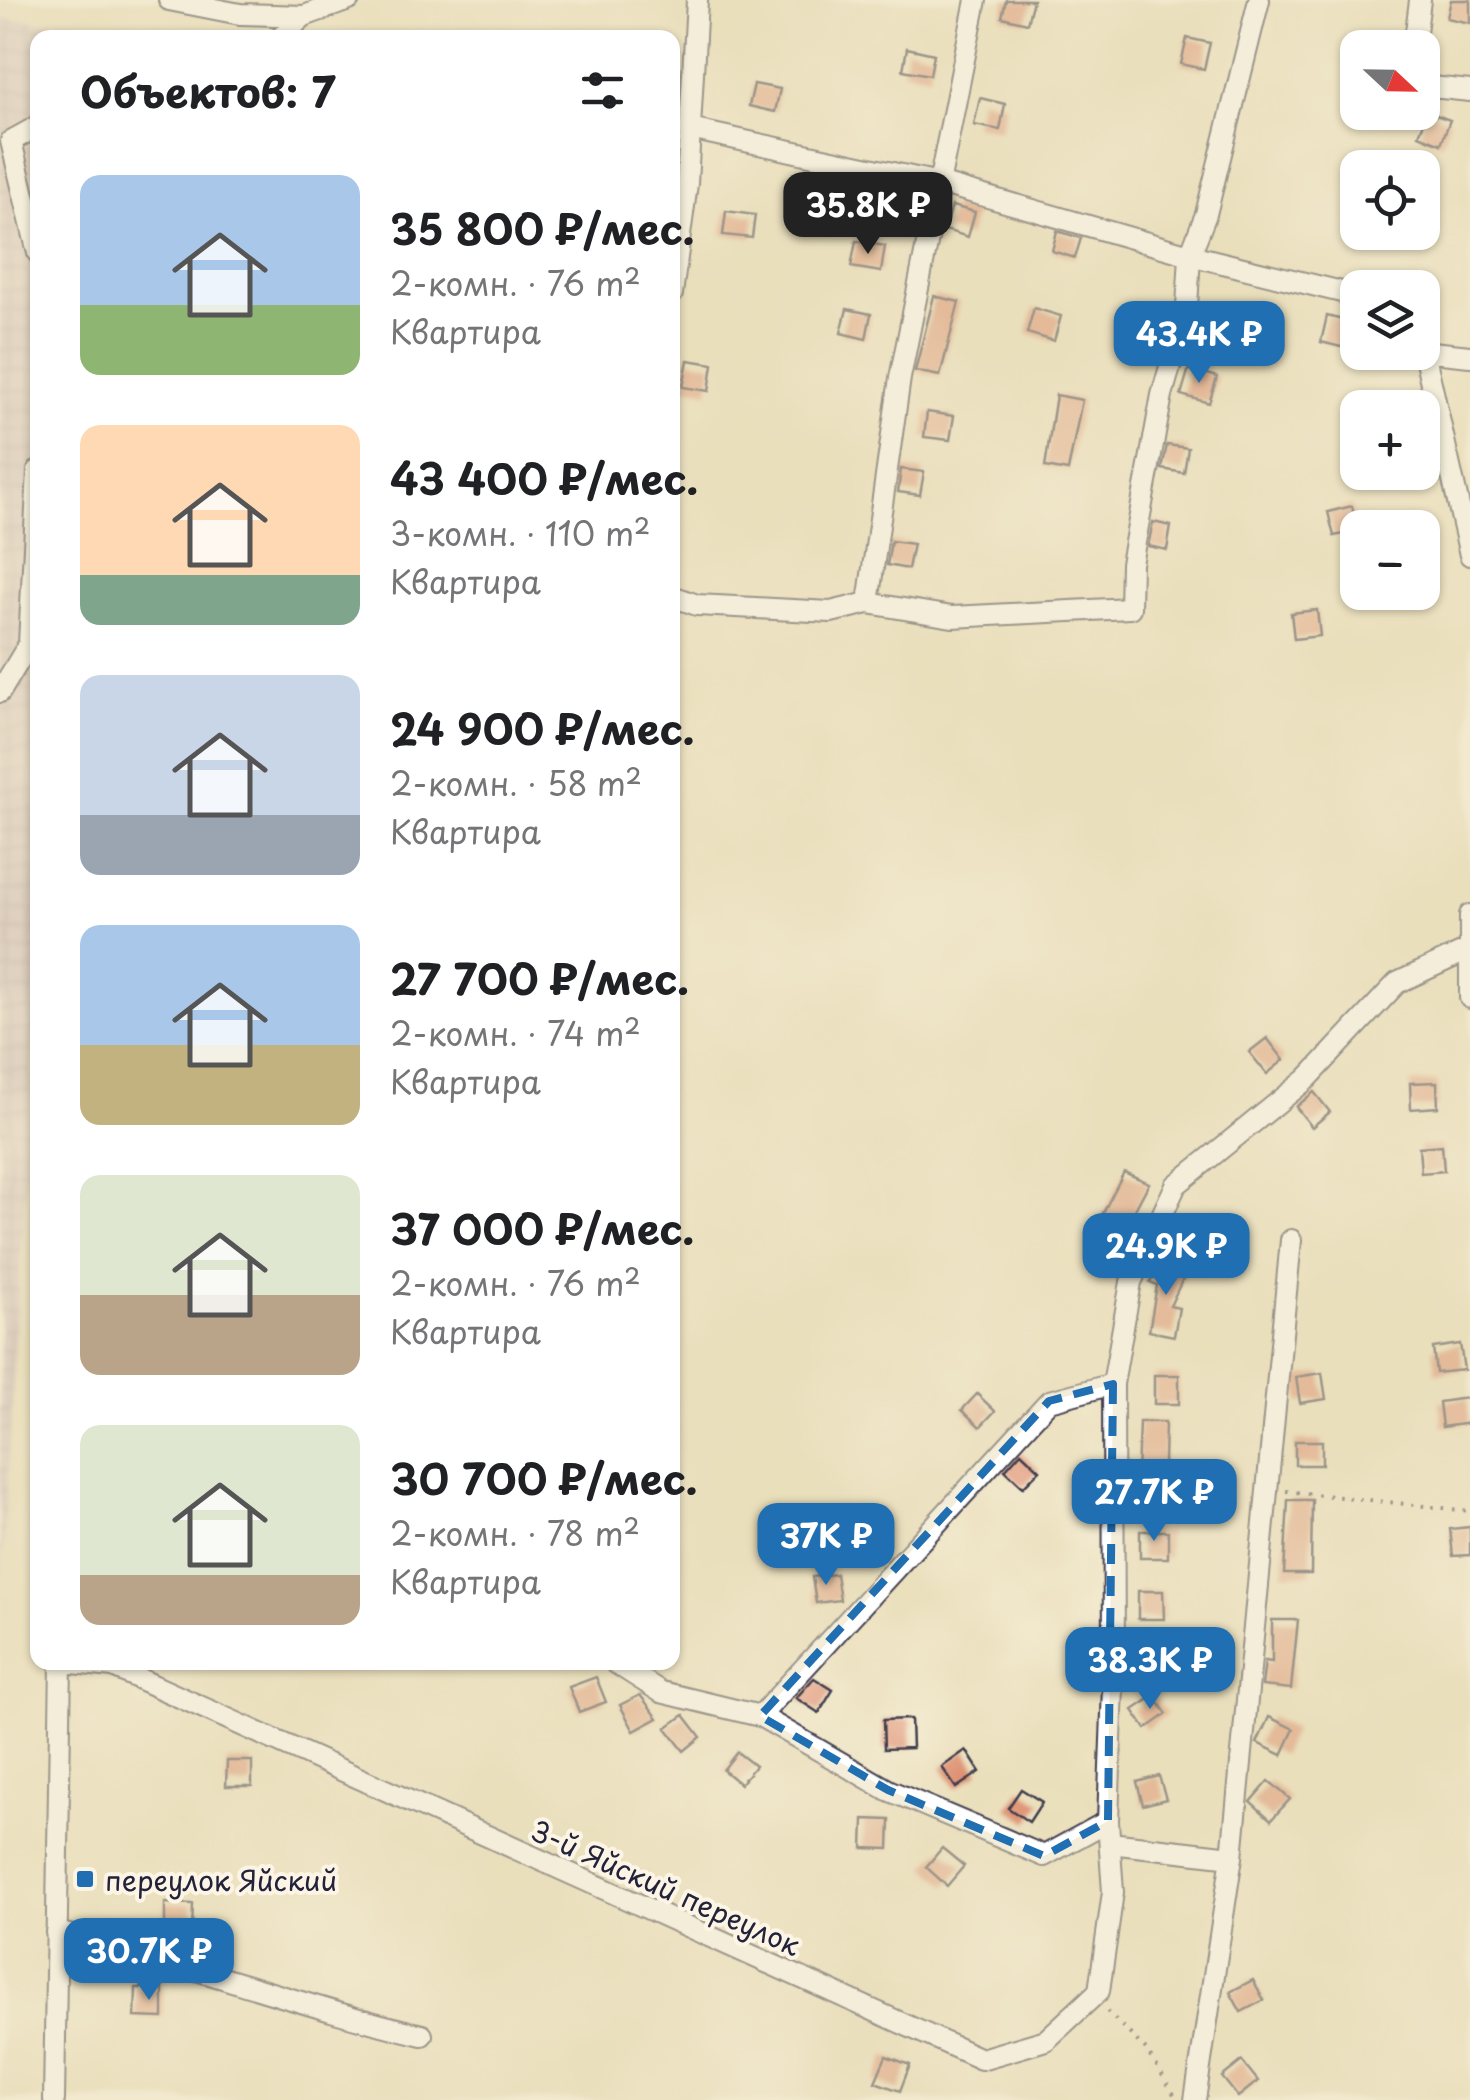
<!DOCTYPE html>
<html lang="ru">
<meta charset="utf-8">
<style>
body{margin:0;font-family:"Playpen Sans",sans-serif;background:#f2f2f2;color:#202124;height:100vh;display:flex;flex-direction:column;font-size:38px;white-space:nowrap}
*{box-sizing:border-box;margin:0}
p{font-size:32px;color:#757577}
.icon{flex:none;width:55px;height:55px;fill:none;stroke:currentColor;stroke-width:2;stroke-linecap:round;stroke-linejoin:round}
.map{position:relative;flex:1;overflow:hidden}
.sheet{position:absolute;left:30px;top:30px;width:650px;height:1640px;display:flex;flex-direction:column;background:#fff;border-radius:20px;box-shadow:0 2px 8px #0004}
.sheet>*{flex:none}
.needle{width:65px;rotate:112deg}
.fabs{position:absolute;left:1340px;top:30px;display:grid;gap:20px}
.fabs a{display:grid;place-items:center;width:100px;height:100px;border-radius:20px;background:#fff;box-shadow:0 2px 8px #0004;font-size:50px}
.price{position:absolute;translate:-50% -85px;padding:0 22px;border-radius:20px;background:#1f6fb2;color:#fff;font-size:32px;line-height:65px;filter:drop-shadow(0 2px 5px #0008)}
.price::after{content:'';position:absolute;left:50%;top:60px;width:30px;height:22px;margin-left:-15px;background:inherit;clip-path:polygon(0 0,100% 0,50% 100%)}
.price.on{background:#222;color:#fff}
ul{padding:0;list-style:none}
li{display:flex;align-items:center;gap:30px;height:250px;padding:0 50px}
li span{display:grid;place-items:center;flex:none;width:280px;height:200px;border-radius:20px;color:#555}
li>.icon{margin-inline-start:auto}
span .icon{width:120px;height:120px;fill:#fffc;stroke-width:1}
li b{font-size:42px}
h2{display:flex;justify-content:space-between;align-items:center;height:120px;padding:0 50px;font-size:42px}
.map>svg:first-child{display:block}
.industrial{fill:url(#industrial-grid)}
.building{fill:#dd8f70}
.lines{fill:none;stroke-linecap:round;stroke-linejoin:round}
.minor-casing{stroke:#403e4e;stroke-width:24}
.path{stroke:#403e4e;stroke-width:4;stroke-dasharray:2.5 8;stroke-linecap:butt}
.minor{stroke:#fff;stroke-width:20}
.marked{fill:none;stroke:#1f6fb2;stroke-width:8;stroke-dasharray:20 12;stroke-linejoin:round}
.poi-dot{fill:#1f6fb2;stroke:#fcf5e5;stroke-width:4}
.labels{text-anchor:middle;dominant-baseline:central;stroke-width:8;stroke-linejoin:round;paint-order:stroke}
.poi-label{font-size:28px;fill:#22223b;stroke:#fcf5e5;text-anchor:start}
.street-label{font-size:28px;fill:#22223b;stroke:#fcf5e5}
</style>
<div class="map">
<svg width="1470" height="2100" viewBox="0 0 1470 2100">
<defs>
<pattern id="industrial-grid" width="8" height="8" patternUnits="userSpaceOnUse" patternTransform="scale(2.5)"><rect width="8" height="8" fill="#d2bec3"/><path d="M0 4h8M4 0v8" fill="none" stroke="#b4a3a8"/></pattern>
</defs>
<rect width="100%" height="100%" fill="#fcf5e5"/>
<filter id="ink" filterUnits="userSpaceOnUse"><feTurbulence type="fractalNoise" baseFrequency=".01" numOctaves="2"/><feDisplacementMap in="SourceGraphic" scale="20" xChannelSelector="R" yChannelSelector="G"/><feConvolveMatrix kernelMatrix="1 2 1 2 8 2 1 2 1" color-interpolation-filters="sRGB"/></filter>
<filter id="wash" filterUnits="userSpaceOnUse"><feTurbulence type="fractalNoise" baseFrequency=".0048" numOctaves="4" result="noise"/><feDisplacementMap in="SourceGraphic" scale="40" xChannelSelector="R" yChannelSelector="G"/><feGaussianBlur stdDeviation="2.25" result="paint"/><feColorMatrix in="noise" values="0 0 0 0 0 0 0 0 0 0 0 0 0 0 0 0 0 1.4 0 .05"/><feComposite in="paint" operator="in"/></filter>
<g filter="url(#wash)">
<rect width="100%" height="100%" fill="#eadfbb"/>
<path class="industrial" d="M0 18 94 27 93 37 38 38V971L0 1601Z"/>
<g id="blocks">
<g class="building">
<path d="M1006 0H1033L1027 23 1002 17Z"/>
<path d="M1451 0H1470V23L1447 18Z"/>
<path d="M1187 38 1210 43 1204 69 1181 64Z"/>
<path d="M907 48 934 54 930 75 903 70Z"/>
<path d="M754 84 780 89 775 112 749 106Z"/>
<path d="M980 98 1005 104 1000 130 974 125Z"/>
<path d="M1428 112 1450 120 1441 144 1419 135Z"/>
<path d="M952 206 975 212 968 237 945 230Z"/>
<path d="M726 211 755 215 752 238 723 235Z"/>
<path d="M1057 231 1081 238 1075 258 1052 251Z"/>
<path d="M856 241 885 246 881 272 851 267Z"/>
<path d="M934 296 959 302 940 376 915 371Z"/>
<path d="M1034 308 1061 316 1054 341 1027 333Z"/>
<path d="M847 309 871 314 866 339 841 333Z"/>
<path d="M1327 316 1355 323 1349 349 1321 342Z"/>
<path d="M688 360 713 364 709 391 683 387Z"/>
<path d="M1189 368 1217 377 1209 403 1181 395Z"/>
<path d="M1056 395 1082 400 1068 471 1045 467Z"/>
<path d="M927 412 954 416 950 440 924 437Z"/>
<path d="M1167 445 1188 448 1184 473 1162 469Z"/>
<path d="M901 469 924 472 920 495 898 492Z"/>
<path d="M1352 506 1358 531 1334 536 1328 512Z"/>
<path d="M1153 522 1171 526 1167 550 1148 546Z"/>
<path d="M891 541 913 544 908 569 887 565Z"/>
<path d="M1317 610 1320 636 1294 639 1291 613Z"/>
<path d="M1267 1038 1284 1060 1267 1074 1249 1052Z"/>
<path d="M1437 1082 1438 1107 1411 1109 1410 1083Z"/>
<path d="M1314 1092 1330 1112 1312 1127 1296 1107Z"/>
<path d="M1442 1145 1444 1171 1421 1173 1419 1147Z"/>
<path d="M1124 1172 1149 1183 1113 1251 1089 1240Z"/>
<path d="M1160 1260 1186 1272 1170 1306 1179 1308 1174 1336 1149 1331 1157 1285 1150 1282Z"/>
<path d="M1460 1344 1464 1370 1436 1373 1433 1348Z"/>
<path d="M1322 1373 1326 1399 1300 1403 1296 1377Z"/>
<rect x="1154" y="1375" width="25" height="29"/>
<path d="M977 1394 995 1411 980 1427 962 1410Z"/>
<path d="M1467 1398 1470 1423 1442 1427 1439 1402Z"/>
<path d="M1139 1422H1165L1163 1503H1136Z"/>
<rect x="1295" y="1441" width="27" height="24"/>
<path d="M1021 1452 1040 1470 1023 1487 1005 1470Z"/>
<path d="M1288 1500H1312L1311 1574H1284Z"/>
<path d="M864 1517 883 1536 865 1555 846 1537Z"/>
<path d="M1470 1527V1555L1453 1556 1450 1529Z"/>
<rect x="1140" y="1531" width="28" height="27"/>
<path d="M836 1574 840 1600 816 1603 812 1577Z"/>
<path d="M1138 1591H1163L1164 1619H1138Z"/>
<path d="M1272 1620H1298L1291 1689 1262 1686 1265 1661 1272 1662Z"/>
<path d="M1144 1653 1169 1654 1168 1678H1144Z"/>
<path d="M596 1677 606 1702 579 1712 569 1687Z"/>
<path d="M814 1678 833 1690 819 1713 796 1698Z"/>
<path d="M640 1695 658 1718 634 1731 620 1705Z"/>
<path d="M1154 1696 1167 1714 1146 1729 1133 1710Z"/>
<path d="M684 1715 701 1737 684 1751 666 1728Z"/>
<path d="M1269 1717 1294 1729 1282 1755 1257 1743Z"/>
<path d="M911 1719 912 1748 884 1749 883 1720Z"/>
<path d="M966 1750 980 1772 956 1788 942 1767Z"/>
<path d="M737 1752 755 1766 740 1784 723 1770Z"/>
<path d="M227 1761H252V1786H226Z"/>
<path d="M1159 1776 1166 1799 1143 1805 1137 1782Z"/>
<path d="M1269 1781 1290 1799 1271 1820 1251 1802Z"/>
<path d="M1021 1789 1042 1802 1029 1822 1008 1808Z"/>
<path d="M864 1819 890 1820 889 1849 863 1848Z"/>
<path d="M942 1848 964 1866 947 1886 926 1867Z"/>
<path d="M165 1903 193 1904 192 1931H165Z"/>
<path d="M1253 1980 1264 2000 1241 2012 1230 1992Z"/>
<path d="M136 1988H163V2018L135 2017Z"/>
<path d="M886 2056 910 2065 900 2091 875 2082Z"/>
<path d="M1242 2061 1258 2081 1238 2097 1222 2077Z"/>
</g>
</g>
</g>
<g filter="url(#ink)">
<use href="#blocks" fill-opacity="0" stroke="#403e4e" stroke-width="2.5"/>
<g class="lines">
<defs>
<g id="minor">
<path d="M169 0 240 14 304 16 349 0"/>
<path d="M280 38 304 16"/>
<path d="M1414 48 1420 0"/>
<path d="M1422 86 1470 91"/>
<path d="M38 126 11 141 38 253"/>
<path d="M690 129 939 183 1190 255 1358 296"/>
<path d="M672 294 687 184 697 0"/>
<path d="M1422 351 1470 356"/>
<path d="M1424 352 1470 555"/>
<path d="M672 596 697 605 831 612 868 603 952 617 1130 608 1131 564 1162 395 1187 307 1190 255 1206 214 1259 0"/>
<path d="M868 603 900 378 976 0"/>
<path d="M0 692 29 644 38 471"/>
<path d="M1470 915V998"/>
<path d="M62 1662 113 1667 981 2059 1046 2040 1099 1991 1113 1892 1108 1821 1114 1659 1113 1384 1131 1282 1176 1185 1307 1079 1397 983 1468 950"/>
<path d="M614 1662 661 1692 760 1716 1049 1401 1113 1384"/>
<path d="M760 1716 888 1790 1044 1856 1108 1821"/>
<path d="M1110 1843 1232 1857 1291 1240"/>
<path d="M56 1932C180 1960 298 2006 422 2035"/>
<path d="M54 2100 61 1662"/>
<path d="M1195 2100 1232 1857"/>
</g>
</defs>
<use href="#minor" class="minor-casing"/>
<g class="path">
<path d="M1286 1491 1470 1511"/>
<path d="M1107 2011 1149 2053 1175 2096"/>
</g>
<use href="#minor" class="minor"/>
</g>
</g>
<path d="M0 0H1470V2100H0ZM1113 1384 1108 1821 1044 1856 888 1790 760 1716 1049 1401Z" fill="#eadfbb" fill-opacity=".55" fill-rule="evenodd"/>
<path class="marked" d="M1113 1384 1108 1821 1044 1856 888 1790 760 1716 1049 1401Z"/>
<rect class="poi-dot" x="75" y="1869" width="20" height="20" rx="5"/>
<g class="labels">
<g class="poi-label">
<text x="105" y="1879">переулок Яйский</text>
</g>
<g class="street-label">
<text transform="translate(666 1887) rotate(24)">3-й Яйский переулок</text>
</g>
</g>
</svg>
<div class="fabs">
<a><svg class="needle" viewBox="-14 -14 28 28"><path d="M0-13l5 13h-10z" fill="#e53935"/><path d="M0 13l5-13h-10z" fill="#757577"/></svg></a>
<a><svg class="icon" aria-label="locate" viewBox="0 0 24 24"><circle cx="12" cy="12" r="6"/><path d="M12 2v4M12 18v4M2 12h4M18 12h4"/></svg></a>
<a><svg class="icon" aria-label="layers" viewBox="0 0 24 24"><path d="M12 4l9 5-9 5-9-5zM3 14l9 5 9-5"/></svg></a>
<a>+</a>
<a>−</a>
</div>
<b class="price on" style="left:868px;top:257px">35.8K ₽</b>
<b class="price" style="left:1199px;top:386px">43.4K ₽</b>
<b class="price" style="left:1166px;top:1298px">24.9K ₽</b>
<b class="price" style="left:1154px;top:1544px">27.7K ₽</b>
<b class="price" style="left:826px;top:1588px">37K ₽</b>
<b class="price" style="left:1150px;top:1712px">38.3K ₽</b>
<b class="price" style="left:149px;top:2003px">30.7K ₽</b>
<section class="sheet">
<h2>Объектов: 7<svg class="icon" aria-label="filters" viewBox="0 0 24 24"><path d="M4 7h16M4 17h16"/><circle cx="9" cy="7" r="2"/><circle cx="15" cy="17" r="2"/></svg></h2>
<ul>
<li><span style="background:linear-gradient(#a9c7e8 65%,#8fb573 0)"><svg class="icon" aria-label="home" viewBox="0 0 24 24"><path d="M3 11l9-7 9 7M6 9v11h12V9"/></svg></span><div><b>35 800 ₽/мес.</b><p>2-комн. · 76 m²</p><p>Квартира</p></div></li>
<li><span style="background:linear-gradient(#ffd9b3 75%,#7fa58c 0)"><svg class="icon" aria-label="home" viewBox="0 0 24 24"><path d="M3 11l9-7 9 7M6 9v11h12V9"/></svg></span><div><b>43 400 ₽/мес.</b><p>3-комн. · 110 m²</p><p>Квартира</p></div></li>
<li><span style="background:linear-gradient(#c9d6e8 70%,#9aa5b1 0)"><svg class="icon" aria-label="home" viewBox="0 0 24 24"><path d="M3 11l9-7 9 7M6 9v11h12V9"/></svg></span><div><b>24 900 ₽/мес.</b><p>2-комн. · 58 m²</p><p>Квартира</p></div></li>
<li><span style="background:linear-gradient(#a9c7e8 60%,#c2b280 0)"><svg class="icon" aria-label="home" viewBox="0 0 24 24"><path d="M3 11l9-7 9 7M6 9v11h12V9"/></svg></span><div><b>27 700 ₽/мес.</b><p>2-комн. · 74 m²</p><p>Квартира</p></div></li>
<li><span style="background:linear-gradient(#dfe7d0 60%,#b9a48a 0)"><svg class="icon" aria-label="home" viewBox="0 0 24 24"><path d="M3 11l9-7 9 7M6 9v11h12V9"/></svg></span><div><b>37 000 ₽/мес.</b><p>2-комн. · 76 m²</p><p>Квартира</p></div></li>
<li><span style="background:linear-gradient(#dfe7d0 75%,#b9a48a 0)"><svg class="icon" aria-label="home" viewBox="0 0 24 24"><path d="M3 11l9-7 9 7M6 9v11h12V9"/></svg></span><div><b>30 700 ₽/мес.</b><p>2-комн. · 78 m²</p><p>Квартира</p></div></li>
</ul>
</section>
</div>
